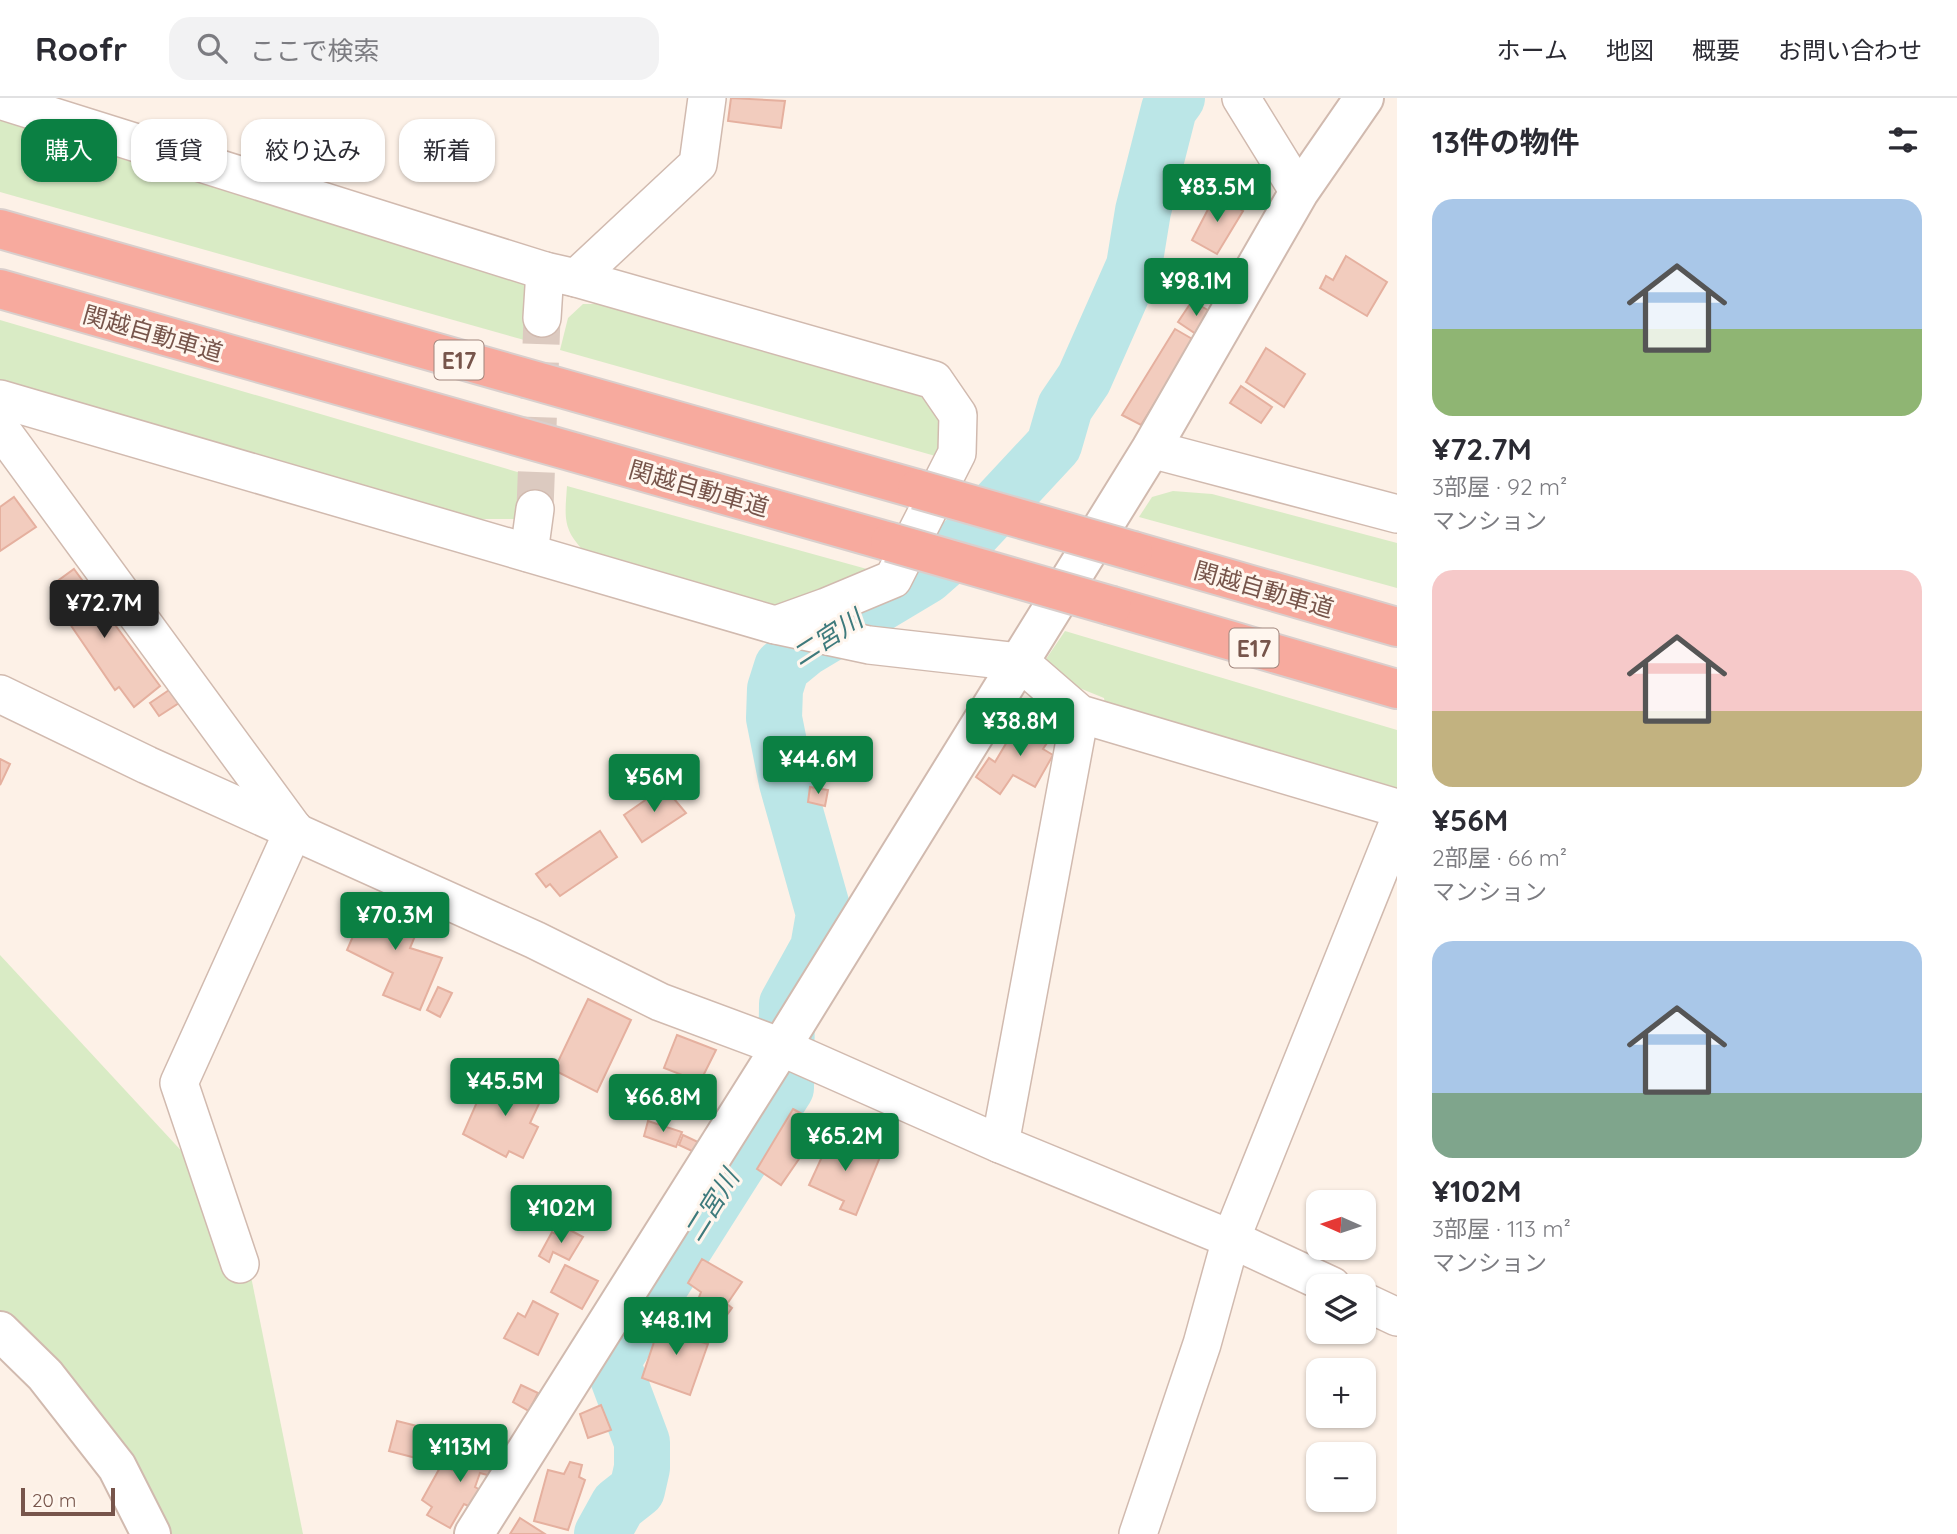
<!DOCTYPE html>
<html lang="ja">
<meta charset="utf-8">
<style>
body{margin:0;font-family:Quicksand,"Noto Sans JP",sans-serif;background:#f2f2f3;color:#2b2b33;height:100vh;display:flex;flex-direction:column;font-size:26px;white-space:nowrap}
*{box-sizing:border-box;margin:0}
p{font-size:23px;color:#7c7c81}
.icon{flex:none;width:38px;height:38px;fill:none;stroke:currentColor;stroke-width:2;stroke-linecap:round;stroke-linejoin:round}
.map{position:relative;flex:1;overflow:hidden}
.side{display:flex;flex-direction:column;background:#fff;width:560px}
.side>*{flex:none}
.hud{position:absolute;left:21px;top:21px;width:665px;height:63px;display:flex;gap:14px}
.needle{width:46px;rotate:273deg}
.tools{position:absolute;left:1306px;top:1092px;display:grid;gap:14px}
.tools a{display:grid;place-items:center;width:70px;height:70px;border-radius:14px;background:#fff;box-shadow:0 2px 5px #0004;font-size:35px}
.scale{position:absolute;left:21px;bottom:18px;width:94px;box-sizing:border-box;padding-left:7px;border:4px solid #77554b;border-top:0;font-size:19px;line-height:24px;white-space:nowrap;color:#77554b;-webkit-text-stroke:5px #fff6ee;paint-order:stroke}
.price{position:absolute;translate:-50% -60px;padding:0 16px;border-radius:7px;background:#0b8043;color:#fff;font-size:23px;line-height:46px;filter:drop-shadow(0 2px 4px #0008)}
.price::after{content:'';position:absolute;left:50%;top:42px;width:21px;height:16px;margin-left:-10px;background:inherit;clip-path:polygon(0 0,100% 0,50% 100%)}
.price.active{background:#222;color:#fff}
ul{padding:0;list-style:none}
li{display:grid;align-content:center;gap:14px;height:371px;padding:0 35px}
li span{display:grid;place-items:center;height:217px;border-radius:21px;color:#555}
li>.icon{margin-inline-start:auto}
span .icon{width:126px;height:126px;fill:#fffc;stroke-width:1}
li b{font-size:30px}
h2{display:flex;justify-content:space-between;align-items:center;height:84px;padding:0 35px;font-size:30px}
.pill{padding:0 24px;border-radius:21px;background:#fff;box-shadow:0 2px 5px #0004;font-size:24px;line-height:63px}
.pill.active{background:#0b8043;color:#fff}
header{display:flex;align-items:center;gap:42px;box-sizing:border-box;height:98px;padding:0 35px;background:#fff;border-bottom:2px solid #e1e1e2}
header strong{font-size:33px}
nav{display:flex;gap:38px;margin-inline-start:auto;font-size:24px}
.search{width:490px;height:63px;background:#f2f2f3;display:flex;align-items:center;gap:18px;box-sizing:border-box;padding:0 24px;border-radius:21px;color:#7c7c81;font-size:26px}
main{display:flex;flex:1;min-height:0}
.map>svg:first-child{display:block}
.green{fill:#d9ebc5}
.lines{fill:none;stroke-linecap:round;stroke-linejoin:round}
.river{stroke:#bbe6e7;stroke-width:56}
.building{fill:#f2ccbe;stroke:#e5b09f;stroke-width:2}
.minor-tunnel{stroke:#dccac0;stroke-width:37;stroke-dasharray:37 18;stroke-linecap:butt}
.minor-casing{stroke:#d1baaf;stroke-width:40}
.tertiary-casing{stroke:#d1baaf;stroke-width:42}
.motorway-casing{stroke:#d9cfcd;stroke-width:42}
.minor{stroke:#fff;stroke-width:37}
.tertiary{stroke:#fff;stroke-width:38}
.motorway{stroke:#f7aa9e;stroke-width:38}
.motorway-bridge-casing{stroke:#d9cfcd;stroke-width:42;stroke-linecap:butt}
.motorway-bridge{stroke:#f7aa9e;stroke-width:38}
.labels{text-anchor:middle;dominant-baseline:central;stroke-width:6;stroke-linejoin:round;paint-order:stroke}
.shield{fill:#fff6ee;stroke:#a0857c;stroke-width:2}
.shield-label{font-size:23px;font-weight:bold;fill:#77554b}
.street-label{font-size:24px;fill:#77554b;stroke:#fff6ee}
.water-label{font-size:26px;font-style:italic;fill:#3e7a7c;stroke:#fff6ee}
</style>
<header>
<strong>Roofr</strong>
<div class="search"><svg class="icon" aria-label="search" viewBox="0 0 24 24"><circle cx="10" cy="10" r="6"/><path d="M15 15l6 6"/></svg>ここで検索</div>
<nav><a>ホーム</a><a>地図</a><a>概要</a><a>お問い合わせ</a></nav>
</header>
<main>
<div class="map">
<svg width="1397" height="1436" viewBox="0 0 1397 1436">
<rect width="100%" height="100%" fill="#fdf1e7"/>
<g class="green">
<path d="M0 21 523 184 536 205 535 245 0 94Z"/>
<path d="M583 206H603L941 299 946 361 560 252 568 220Z"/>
<path d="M0 222 531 378 530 414 516 421H474L0 289Z"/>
<path d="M567 388 885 476 804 508 758 506 584 453C562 431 565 418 567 388Z"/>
<path d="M1173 393 1212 396 1397 445V490L1139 419 1152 399Z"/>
<path d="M1065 533 1397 632V698L1105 606 1104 600 1045 576 1044 564Z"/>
<path d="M0 857 238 1114 303 1436H153L0 1238Z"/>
</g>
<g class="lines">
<path class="river" d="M602 1436 618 1407 637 1392 642 1370V1344L612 1264 786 990 787 906 818 850 824 816 787 685 774 620 775 591 782 569 804 551 926 478 960 448 1054 347 1065 309 1084 281 1134 168 1143 113 1169 11 1177 0"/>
</g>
<g class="building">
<path d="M731 0 785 3 781 30 728 23Z"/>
<path d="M1216 96 1243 113 1217 156 1192 142Z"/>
<path d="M1346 158 1387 184 1367 218 1320 190 1326 178 1333 182Z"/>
<path d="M1192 203 1213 215 1199 238 1178 224Z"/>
<path d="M1175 231 1194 242 1141 327 1122 317Z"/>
<path d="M1266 250 1305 276 1284 309 1246 284Z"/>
<path d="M1241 288 1272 309 1261 325 1230 305Z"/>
<path d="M14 399 36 429 0 453V409Z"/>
<path d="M74 471 160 588 134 609 119 589 115 592 57 507 63 502 52 487Z"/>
<path d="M169 592 179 605 159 618 150 605Z"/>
<path d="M1039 621 1055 633 1043 651 1053 657 1035 689 1013 677 1000 696 976 679 989 660 995 664 1017 627 1029 635Z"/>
<path d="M0 661 10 666 0 687Z"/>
<path d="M664 689 686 715 642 744 624 717Z"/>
<path d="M810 689 828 692 825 708 808 704Z"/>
<path d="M600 733 617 759 560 798 550 786 546 789 536 776Z"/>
<path d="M370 799 422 821 410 850 442 860 420 912 383 897 393 875 347 852Z"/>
<path d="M438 889 452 895 440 919 427 912Z"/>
<path d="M588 901 631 922 597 994 554 972Z"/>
<path d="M677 937 716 952 700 984 664 970Z"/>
<path d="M487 981 515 994 519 984 544 995 530 1025 538 1029 523 1060 509 1053 506 1059 463 1036Z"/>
<path d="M793 1011 813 1022 803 1039 810 1045 781 1087 757 1071Z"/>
<path d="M648 1023 682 1034 676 1049 644 1038Z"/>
<path d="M683 1037 698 1044 694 1054 679 1047Z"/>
<path d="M832 1037 880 1059 856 1117 840 1111 844 1103 809 1087Z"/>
<path d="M566 1130 583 1139 569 1162 553 1154 549 1164 539 1158 552 1134 562 1139Z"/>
<path d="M702 1161 742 1184 727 1206 732 1210 724 1221 703 1209 707 1204 699 1199 701 1194 688 1185Z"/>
<path d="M565 1167 598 1183 582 1211 551 1194Z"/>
<path d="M533 1203 558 1216 538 1257 504 1240 518 1215 525 1219Z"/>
<path d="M683 1223 703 1229 698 1243 708 1246 690 1297 642 1280 660 1226 680 1232Z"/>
<path d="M521 1287 538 1295 529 1313 513 1304Z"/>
<path d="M601 1307 611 1332 588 1340 580 1316Z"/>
<path d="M397 1323 425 1330 416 1360 389 1353Z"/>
<path d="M485 1341 504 1350 491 1378 480 1375 475 1389 482 1393 473 1410 464 1406 450 1430 427 1417 432 1409 422 1402 442 1366 452 1372 459 1355 475 1363Z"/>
<path d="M570 1364 582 1367 579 1379 585 1382 568 1432 534 1423 548 1372 564 1376Z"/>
<path d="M520 1420 545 1436H510Z"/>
</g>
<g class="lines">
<path class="minor-tunnel" d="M535 411 542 220"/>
<defs>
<g id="minor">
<path d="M1241 0 1299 94"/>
<path d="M0 2 545 173 576 180 934 282 958 317 957 355 893 481 826 509 776 527"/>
<path d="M576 180 698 66 707 0"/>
<path d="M542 220 545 173"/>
<path d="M0 301 775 527 869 547 1020 564 1080 616 1397 710"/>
<path d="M0 330 293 730"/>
<path d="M1151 351 1397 416"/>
<path d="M529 455 535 411"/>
<path d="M0 596 147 667 535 842 660 904 781 949 1000 1046 1231 1141 1332 1188"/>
<path d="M1000 1046 1080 616"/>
<path d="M240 1166 179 985 294 731"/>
<path d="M1363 1203 1397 1219"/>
<path d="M1138 1436 1202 1246 1231 1141 1397 728"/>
</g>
<g id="tertiary">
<path d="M0 1233 45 1277 117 1369 151 1436"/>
<path d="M474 1436 781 949 1151 351 1299 94 1364 0"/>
</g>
<g id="motorway">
<path d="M0 131 917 391"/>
<path d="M0 191 890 444"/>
<path d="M1133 453 1397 529"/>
<path d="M1112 508 1397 591"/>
</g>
</defs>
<use href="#minor" class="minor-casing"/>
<use href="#tertiary" class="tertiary-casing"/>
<use href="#motorway" class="motorway-casing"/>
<use href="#minor" class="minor"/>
<use href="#tertiary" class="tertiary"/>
<use href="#motorway" class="motorway"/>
<defs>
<g id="motorway-bridge">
<path d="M917 391 1133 453"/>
<path d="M890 444 1112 508"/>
</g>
</defs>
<use href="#motorway-bridge" class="motorway-bridge-casing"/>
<use href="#motorway-bridge" class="motorway-bridge"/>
</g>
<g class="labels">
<g class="shield">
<rect x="434.5" y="242.5" width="49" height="39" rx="5"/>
<rect x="1229.5" y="530.5" width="49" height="39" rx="5"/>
</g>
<g class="shield-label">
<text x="459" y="262">E17</text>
<text x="1254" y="550">E17</text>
</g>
<g class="street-label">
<text transform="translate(153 235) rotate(16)">関越自動車道</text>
<text transform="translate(699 390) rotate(16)">関越自動車道</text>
<text transform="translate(1264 491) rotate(16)">関越自動車道</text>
</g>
<g class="water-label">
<text transform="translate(827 539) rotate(-33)">二宮川</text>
<text transform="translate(711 1107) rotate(-58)">二宮川</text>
</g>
</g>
</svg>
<div class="tools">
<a><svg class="needle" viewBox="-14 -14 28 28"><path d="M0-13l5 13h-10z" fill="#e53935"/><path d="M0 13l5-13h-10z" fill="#7c7c81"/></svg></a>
<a><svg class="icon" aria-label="layers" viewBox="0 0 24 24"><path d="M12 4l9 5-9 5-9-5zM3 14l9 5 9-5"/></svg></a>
<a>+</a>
<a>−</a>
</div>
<div class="scale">20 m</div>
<b class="price" style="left:1217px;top:126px">¥83.5M</b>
<b class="price" style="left:1196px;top:220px">¥98.1M</b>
<b class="price active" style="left:104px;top:542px">¥72.7M</b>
<b class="price" style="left:1020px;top:660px">¥38.8M</b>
<b class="price" style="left:818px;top:698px">¥44.6M</b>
<b class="price" style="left:654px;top:716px">¥56M</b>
<b class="price" style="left:395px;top:854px">¥70.3M</b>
<b class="price" style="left:505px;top:1020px">¥45.5M</b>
<b class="price" style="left:663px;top:1036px">¥66.8M</b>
<b class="price" style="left:845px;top:1075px">¥65.2M</b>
<b class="price" style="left:561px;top:1147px">¥102M</b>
<b class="price" style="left:676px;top:1259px">¥48.1M</b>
<b class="price" style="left:460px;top:1386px">¥113M</b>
<div class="hud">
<a class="pill active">購入</a>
<a class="pill">賃貸</a>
<a class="pill">絞り込み</a>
<a class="pill">新着</a>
</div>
</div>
<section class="side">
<h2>13件の物件<svg class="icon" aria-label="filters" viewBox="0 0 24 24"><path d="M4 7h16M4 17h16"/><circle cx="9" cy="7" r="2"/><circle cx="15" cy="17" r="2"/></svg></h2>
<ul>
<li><span style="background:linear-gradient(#a9c7e8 60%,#8fb573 0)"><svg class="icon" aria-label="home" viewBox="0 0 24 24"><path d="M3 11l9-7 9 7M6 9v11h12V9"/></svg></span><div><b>¥72.7M</b><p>3部屋 · 92 m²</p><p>マンション</p></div></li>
<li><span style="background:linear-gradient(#f6c9c9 65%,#c2b280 0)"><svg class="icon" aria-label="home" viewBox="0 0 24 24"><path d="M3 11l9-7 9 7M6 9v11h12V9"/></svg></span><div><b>¥56M</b><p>2部屋 · 66 m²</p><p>マンション</p></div></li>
<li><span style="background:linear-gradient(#a9c7e8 70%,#7fa58c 0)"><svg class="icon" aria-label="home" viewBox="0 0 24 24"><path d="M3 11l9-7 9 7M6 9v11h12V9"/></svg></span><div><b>¥102M</b><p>3部屋 · 113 m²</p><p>マンション</p></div></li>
</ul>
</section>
</main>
